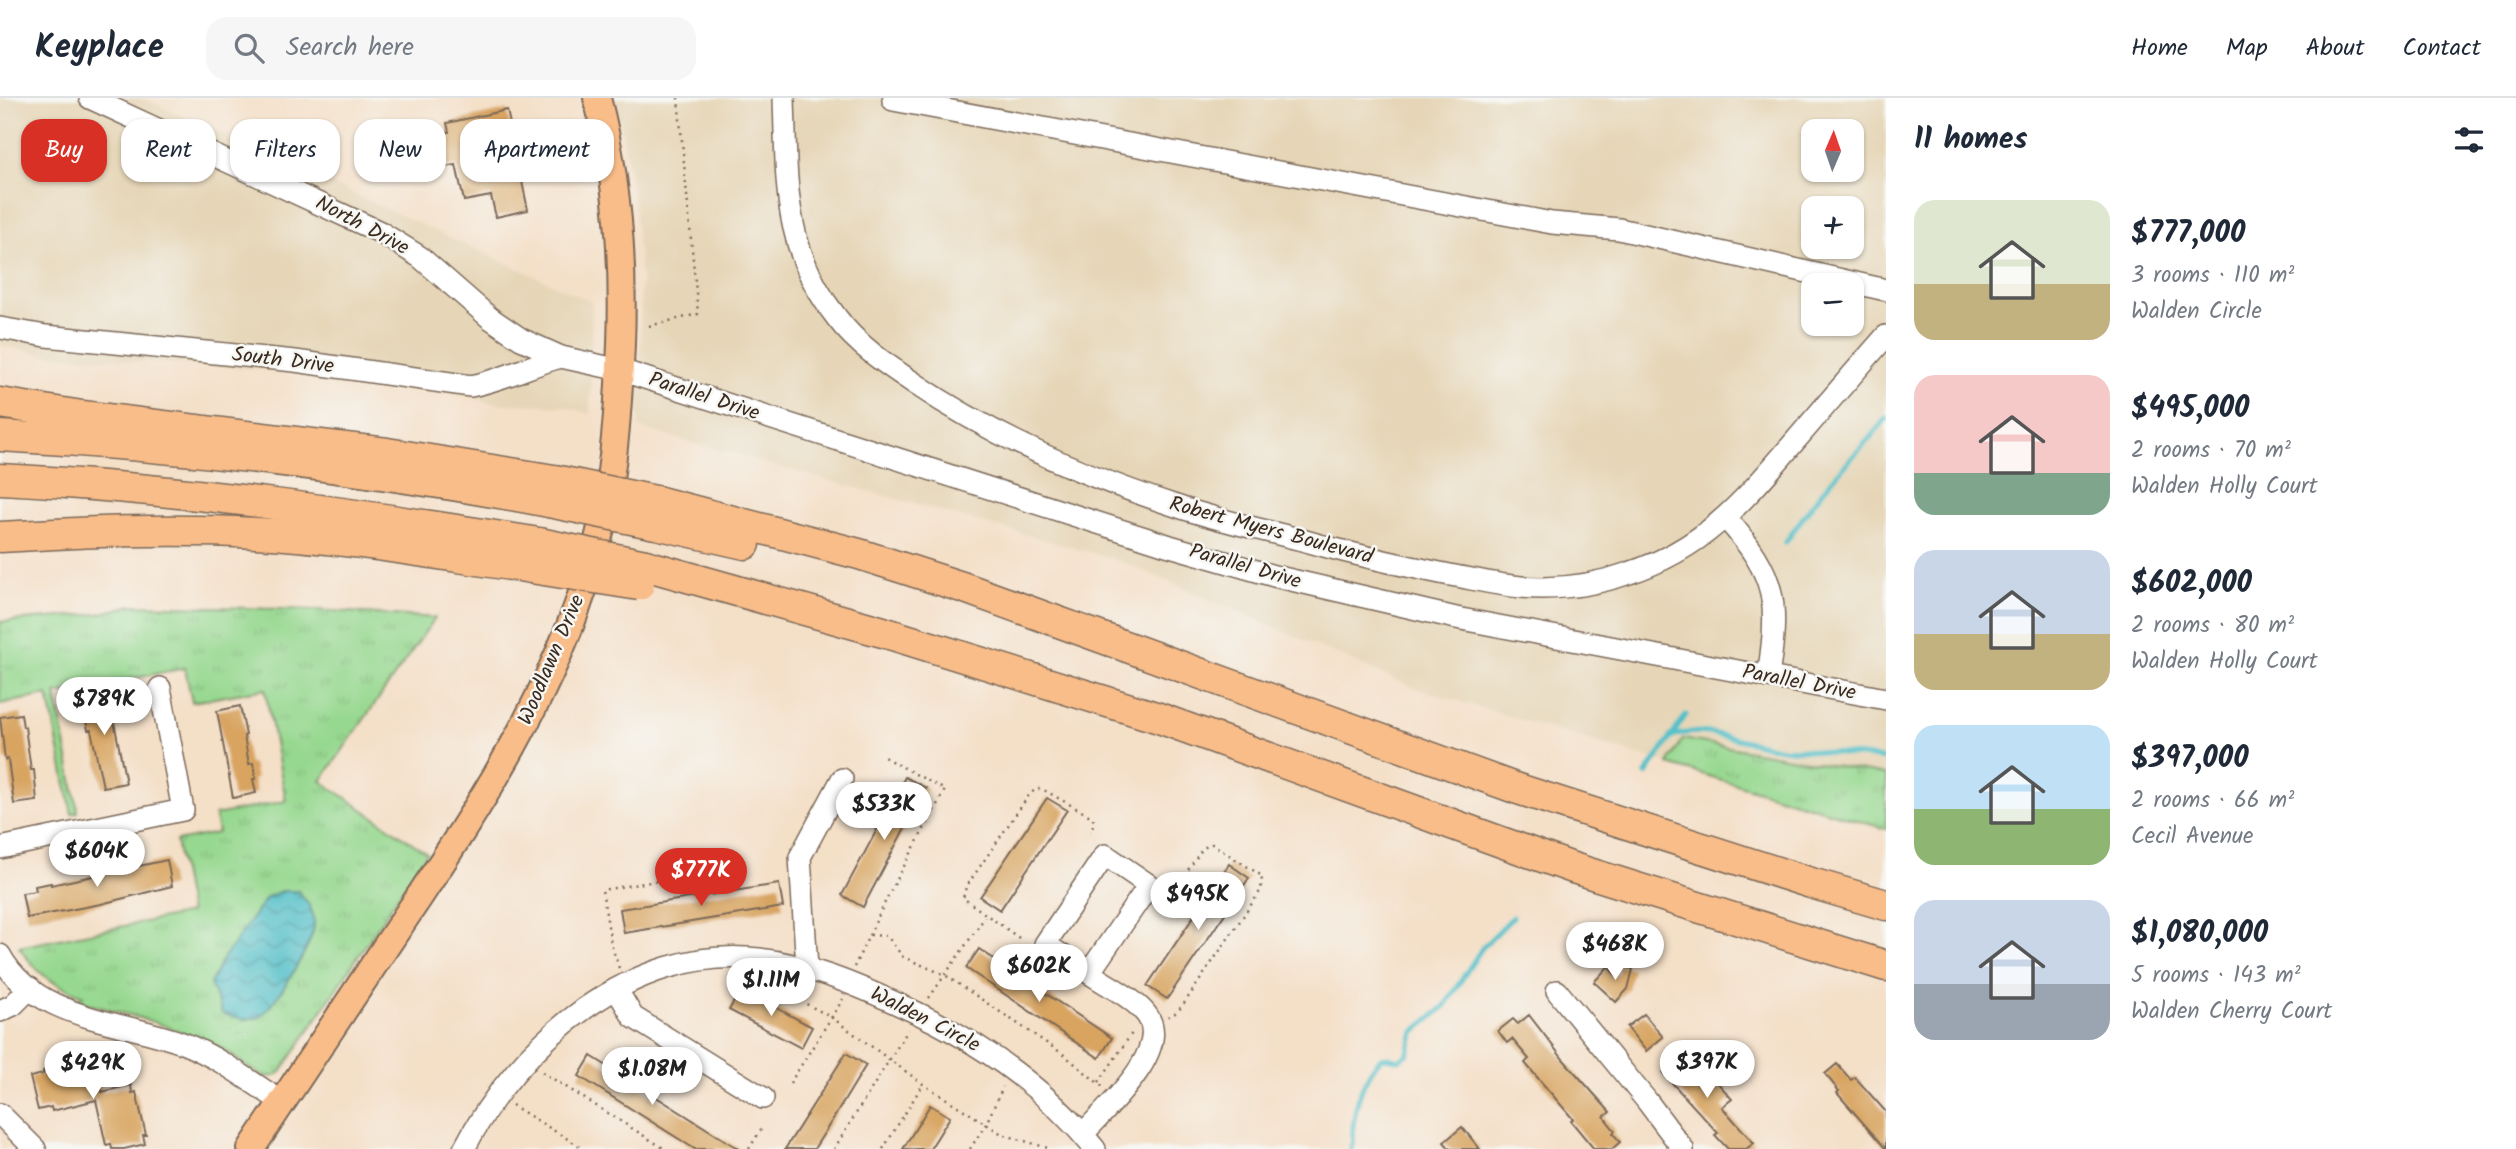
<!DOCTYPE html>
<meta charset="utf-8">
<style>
body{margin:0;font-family:Kalam,sans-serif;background:#f6f6f7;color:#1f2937;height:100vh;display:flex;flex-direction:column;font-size:26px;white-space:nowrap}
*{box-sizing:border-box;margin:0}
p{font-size:23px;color:#747a83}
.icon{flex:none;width:38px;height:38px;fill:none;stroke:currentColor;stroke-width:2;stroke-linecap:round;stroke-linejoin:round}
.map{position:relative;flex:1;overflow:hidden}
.details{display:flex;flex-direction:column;background:#fff;width:630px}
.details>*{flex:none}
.top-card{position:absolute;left:21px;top:21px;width:665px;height:63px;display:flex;gap:14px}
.needle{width:46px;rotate:2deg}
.fabs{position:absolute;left:1801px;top:21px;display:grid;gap:14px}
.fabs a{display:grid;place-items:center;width:63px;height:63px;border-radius:14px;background:#fff;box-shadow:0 2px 5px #0004;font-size:35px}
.price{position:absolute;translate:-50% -60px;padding:0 16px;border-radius:24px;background:#fff;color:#222;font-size:23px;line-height:46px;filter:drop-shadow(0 2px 4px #0008)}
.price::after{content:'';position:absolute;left:50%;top:42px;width:21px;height:16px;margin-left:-10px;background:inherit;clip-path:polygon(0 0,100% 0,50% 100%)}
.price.selected{background:#d93025;color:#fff}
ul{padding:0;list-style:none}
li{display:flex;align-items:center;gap:21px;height:175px;padding:0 28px}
li span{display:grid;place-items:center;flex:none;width:196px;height:140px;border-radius:21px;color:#555}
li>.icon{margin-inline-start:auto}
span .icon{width:84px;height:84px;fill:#fffc;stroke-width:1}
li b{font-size:30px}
h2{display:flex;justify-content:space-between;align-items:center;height:84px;padding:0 28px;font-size:30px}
.chip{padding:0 24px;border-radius:21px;background:#fff;box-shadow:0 2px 5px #0004;font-size:24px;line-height:63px}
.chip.selected{background:#d93025;color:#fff}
header{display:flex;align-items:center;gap:42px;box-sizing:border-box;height:98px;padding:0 35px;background:#fff;border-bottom:2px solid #e0e1e3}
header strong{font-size:33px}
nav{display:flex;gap:38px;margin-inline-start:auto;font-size:24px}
.search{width:490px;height:63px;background:#f6f6f7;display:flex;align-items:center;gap:18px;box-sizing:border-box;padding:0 24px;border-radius:21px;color:#747a83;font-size:26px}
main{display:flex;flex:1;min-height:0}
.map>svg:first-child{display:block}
.built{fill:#e6d6b7;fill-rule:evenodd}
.park{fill:url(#park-tufts);stroke:#688156;stroke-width:2}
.water{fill:url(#water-waves);stroke:#467473;stroke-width:2}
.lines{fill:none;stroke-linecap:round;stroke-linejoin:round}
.stream{stroke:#51bfc8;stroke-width:5}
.building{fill:#d8a460}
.minor-casing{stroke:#7c6959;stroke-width:24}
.major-casing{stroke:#7c6959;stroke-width:30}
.highway-casing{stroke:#7c6959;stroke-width:33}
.path{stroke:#7c6959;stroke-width:2.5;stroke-dasharray:2 5;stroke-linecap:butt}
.minor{stroke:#fff;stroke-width:21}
.major{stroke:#f9bd89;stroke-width:26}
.highway{stroke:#f9bd89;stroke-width:30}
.highway-bridge-casing{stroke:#7c6959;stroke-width:33;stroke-linecap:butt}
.highway-bridge{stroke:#f9bd89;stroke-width:30}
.labels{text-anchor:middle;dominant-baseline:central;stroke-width:5;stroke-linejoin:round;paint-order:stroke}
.street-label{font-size:21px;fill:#3b2a1e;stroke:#f6f6f2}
</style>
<header>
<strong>Keyplace</strong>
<div class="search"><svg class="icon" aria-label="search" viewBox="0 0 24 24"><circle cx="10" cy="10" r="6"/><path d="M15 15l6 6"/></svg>Search here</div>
<nav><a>Home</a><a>Map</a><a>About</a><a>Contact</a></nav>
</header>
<main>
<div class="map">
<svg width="1886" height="1051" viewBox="0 0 1886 1051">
<defs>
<pattern id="park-tufts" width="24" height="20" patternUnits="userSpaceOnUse" patternTransform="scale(1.75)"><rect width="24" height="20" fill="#96d88f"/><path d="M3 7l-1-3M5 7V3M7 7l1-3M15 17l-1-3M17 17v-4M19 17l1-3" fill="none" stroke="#82ba7b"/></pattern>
<pattern id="water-waves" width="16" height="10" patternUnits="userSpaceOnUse" patternTransform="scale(1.75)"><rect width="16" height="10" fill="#51bfc8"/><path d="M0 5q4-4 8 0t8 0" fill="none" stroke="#449ba2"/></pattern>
</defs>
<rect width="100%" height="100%" fill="#f6f6f2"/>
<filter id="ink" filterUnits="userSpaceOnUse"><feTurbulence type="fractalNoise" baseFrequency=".0143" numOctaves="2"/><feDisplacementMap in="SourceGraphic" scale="14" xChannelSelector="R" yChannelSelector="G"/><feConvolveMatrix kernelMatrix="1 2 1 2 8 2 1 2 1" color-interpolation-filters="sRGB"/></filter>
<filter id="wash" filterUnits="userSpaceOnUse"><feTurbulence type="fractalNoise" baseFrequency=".00686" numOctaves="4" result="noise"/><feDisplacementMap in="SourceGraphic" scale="28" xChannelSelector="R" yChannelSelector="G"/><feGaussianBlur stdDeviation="1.57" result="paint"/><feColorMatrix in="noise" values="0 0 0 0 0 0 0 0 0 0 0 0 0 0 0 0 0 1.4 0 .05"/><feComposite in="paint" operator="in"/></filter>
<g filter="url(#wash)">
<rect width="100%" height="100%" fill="#f4dfc7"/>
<g class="built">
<path d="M0 0H142L592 204 590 316 565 308 490 305 469 298 315 276 40 256 0 247Z"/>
<path d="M616 0H1886V677L1684 641 1668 666 1415 590 1118 462 639 330 641 182 633 94ZM1813 33H1852V72H1813ZM1813 110H1852V149H1813ZM1813 187H1852V226H1813Z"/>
</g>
<g class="park">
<path d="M133 507 318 512 435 520 321 683 427 755 281 974 275 978C257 982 239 960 224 952 177 929 126 915 76 903L83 898C50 884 39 878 19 849L190 815 176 743 218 735 215 717 286 703 265 591 192 604 185 570 56 596 78 714 72 716 48 597 0 606V524L98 516Z"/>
<path d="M1683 641 1886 677V731L1668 666Z"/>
</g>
<path class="water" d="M281 793H298C307 804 314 812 314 826 315 843 273 912 259 919 245 924 234 920 222 915L210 886 221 864 267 799Z"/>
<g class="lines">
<g class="stream">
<path d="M1785 445C1802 420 1819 396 1839 374 1855 355 1872 340 1886 320"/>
<path d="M1671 638 1692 634 1711 635 1782 651 1807 652 1886 661"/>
<path d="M1646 676 1686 617"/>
<path d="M1351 1051C1354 1041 1352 1032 1354 1022 1357 999 1366 977 1381 960L1388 959 1399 962 1407 957 1414 934 1444 909 1482 850 1513 819"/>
</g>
</g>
<g id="blocks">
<g class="building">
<path d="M507 12 528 112 496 119 491 98 464 103 456 67 404 76 398 43 449 34 447 25Z"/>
<path d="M97 589 99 600 109 598 126 685 103 689 91 632H88L85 617H81L79 604 87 602 85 592Z"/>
<path d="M240 608 246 637 244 638 249 666 253 665 256 681H253L256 695 233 700 217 613Z"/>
<path d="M21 616 23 629H25L31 672H34L37 703 14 706 8 661 5 662 0 619Z"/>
<path d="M905 679 926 690 863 809 842 797Z"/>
<path d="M1047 700 1067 712 1000 812 980 799Z"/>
<path d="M167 762 172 788 101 806 27 820 22 795 36 793 35 788 51 785V787Z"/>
<path d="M1229 766 1249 780 1167 901 1147 888Z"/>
<path d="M779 786 783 809 624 835 620 811Z"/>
<path d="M979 851 1112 940 1099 960 966 870Z"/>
<path d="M1620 868 1633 871 1628 891 1616 904 1594 884 1608 869 1617 878Z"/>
<path d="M741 891 812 929 801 950 729 912Z"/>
<path d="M1644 916 1663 939 1646 953 1627 929Z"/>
<path d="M1529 917 1563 961 1610 1014 1604 1019 1615 1033 1613 1035 1620 1044 1612 1051H1594L1571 1023 1573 1021 1525 965 1529 961 1512 941 1507 945 1498 933 1513 921 1518 926Z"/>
<path d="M1689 952 1732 1001 1722 1009 1754 1045 1746 1051H1728L1715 1037 1718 1035 1663 975Z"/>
<path d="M846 955 866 967 838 1013 814 1051H785Z"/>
<path d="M591 958 739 1051H695L579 978Z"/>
<path d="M86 962V965L95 963 102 994 131 987 132 995 136 994 146 1037H143L145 1046 124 1051H112L111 1046 106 1047 96 1002 52 1013 51 1009 38 1012 30 979 43 976V973Z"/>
<path d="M1837 966 1851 982 1855 979 1886 1014V1051L1837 995 1839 993 1825 976Z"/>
<path d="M930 1007 950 1019 930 1051H903Z"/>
<path d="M1462 1029 1480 1051H1450L1444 1044Z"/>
</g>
</g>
</g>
<g filter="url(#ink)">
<use href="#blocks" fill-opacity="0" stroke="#7c6959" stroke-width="2"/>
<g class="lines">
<defs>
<g id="minor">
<path d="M90 0 380 134 420 159 490 220 521 241 561 259 620 272 1170 448 1274 478 1456 520 1886 601"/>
<path d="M784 0C787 84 782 150 837 220 857 247 887 267 914 285 995 340 1084 378 1176 408 1217 422 1260 431 1302 442 1351 456 1400 467 1450 477 1473 481 1498 487 1521 489 1557 492 1595 487 1629 475 1706 450 1745 401 1796 342 1826 307 1856 272 1886 238"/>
<path d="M893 2 1552 125 1619 131 1886 192"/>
<path d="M0 230 46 238 295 263 471 288C503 282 530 267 561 259"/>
<path d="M1726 420C1778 479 1779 504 1768 579"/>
<path d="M0 750 183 712 160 590"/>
<path d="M0 857C36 923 123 922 185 946 220 960 251 984 282 1004"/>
<path d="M807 870 800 759 842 681"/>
<path d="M617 892 633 919 763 1000"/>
<path d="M1557 893 1647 1003 1683 1051"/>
<path d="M0 913 13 907 30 890"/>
<path d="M0 1016 35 1051"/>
<path d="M1083 1036C1104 1012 1174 951 1146 916 1132 899 1107 887 1089 875L1149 787 1105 757 1045 846 1089 875"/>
<path d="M464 1051C518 945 633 846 759 861 809 867 854 886 900 907 974 940 1043 987 1095 1051"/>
</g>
<path id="major" d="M251 1051C302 974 354 897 405 820 481 707 553 596 592 464 613 393 618 319 621 246 624 164 618 80 597 0"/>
<g id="highway">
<path d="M0 305 82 318 387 355 554 382"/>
<path d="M0 338C184 348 368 370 549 404"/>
<path d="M0 381C181 390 360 416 539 445"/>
<path d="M660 404 859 456 965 490 1515 690 1811 785 1886 807"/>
<path d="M656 426 745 446"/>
<path d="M0 439C85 434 171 430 256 435 348 440 440 457 531 470"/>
<path d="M645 467 883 534 1159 620 1573 770 1886 868"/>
</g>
</defs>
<use href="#minor" class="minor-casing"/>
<use href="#major" class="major-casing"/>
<use href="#highway" class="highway-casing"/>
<g class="path">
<path d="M649 228 698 216 678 0"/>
<path d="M870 837 887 838 903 859 945 877 1063 956 1103 989"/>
<path d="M1019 840 963 800 966 789 1029 697 1036 691H1042L1092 719 1094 723 1091 734"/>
<path d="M854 869 888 798 945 692 882 658"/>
<path d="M619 870 611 846 602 792 656 783 672 773 693 770"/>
<path d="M757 880 831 919 923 986 1002 1036 1051 1051"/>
<path d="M929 900 985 819"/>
<path d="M1168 919 1177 914 1183 907 1261 792 1262 778 1212 746 1203 750 1177 788"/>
<path d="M542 974 665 1051"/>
<path d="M1099 984 1132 935"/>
<path d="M790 985 843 901"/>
<path d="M512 1007 584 1051"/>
<path d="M749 1051 763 1028"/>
<path d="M834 1051 908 932"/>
<path d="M883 1051 923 986"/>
<path d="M970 1051 986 1026 1003 989"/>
</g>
<use href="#minor" class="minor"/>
<use href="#major" class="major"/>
<use href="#highway" class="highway"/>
<defs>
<g id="highway-bridge">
<path d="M554 382 660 404"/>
<path d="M549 404 656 426"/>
<path d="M539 445 645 467"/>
<path d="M531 470 639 487"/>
</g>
</defs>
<use href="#highway-bridge" class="highway-bridge-casing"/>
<use href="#highway-bridge" class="highway-bridge"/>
</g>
</g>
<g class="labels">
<g class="street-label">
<text transform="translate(362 128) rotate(28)">North Drive</text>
<text transform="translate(283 263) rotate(7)">South Drive</text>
<text transform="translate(704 299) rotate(18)">Parallel Drive</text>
<text transform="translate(1271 433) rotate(15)">Robert Myers Boulevard</text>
<text transform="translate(1245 469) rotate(16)">Parallel Drive</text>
<text transform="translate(552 562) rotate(-67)">Woodlawn Drive</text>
<text transform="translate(1799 585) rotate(11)">Parallel Drive</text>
<text transform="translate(925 922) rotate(27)">Walden Circle</text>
</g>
</g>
</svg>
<div class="fabs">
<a><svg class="needle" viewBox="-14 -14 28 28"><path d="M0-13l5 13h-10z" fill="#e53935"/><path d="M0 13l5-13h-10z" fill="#747a83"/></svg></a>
<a>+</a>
<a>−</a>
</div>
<b class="price" style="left:104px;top:639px">$789K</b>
<b class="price" style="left:884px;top:744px">$533K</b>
<b class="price" style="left:97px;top:791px">$604K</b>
<b class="price selected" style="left:701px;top:810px">$777K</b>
<b class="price" style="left:1198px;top:834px">$495K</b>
<b class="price" style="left:1615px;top:884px">$468K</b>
<b class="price" style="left:1039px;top:906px">$602K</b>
<b class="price" style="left:771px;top:920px">$1.11M</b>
<b class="price" style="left:1707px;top:1002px">$397K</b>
<b class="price" style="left:93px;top:1003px">$429K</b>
<b class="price" style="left:652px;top:1009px">$1.08M</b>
<div class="top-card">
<a class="chip selected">Buy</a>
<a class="chip">Rent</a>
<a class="chip">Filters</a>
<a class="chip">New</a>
<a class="chip">Apartment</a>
</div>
</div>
<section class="details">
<h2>11 homes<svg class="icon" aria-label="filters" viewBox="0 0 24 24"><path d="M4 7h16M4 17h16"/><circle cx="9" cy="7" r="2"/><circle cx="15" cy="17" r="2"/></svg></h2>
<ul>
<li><span style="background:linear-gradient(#dfe7d0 60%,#c2b280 0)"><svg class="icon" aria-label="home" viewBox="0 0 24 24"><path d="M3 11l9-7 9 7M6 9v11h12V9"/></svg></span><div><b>$777,000</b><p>3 rooms · 110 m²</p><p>Walden Circle</p></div></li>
<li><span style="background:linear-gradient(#f6c9c9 70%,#7fa58c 0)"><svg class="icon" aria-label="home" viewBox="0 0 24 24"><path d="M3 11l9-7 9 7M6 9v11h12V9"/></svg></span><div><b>$495,000</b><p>2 rooms · 70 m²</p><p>Walden Holly Court</p></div></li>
<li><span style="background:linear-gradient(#c9d6e8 60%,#c2b280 0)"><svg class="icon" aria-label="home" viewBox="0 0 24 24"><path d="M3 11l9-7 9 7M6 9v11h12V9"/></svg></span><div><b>$602,000</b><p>2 rooms · 80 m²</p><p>Walden Holly Court</p></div></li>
<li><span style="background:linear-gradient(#bfe0f5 60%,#8fb573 0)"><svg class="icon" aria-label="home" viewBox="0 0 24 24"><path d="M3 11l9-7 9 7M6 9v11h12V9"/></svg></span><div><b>$397,000</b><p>2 rooms · 66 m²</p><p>Cecil Avenue</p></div></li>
<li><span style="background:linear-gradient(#c9d6e8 60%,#9aa5b1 0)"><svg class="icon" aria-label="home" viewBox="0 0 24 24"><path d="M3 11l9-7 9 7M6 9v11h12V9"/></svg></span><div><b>$1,080,000</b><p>5 rooms · 143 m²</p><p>Walden Cherry Court</p></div></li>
</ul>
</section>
</main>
